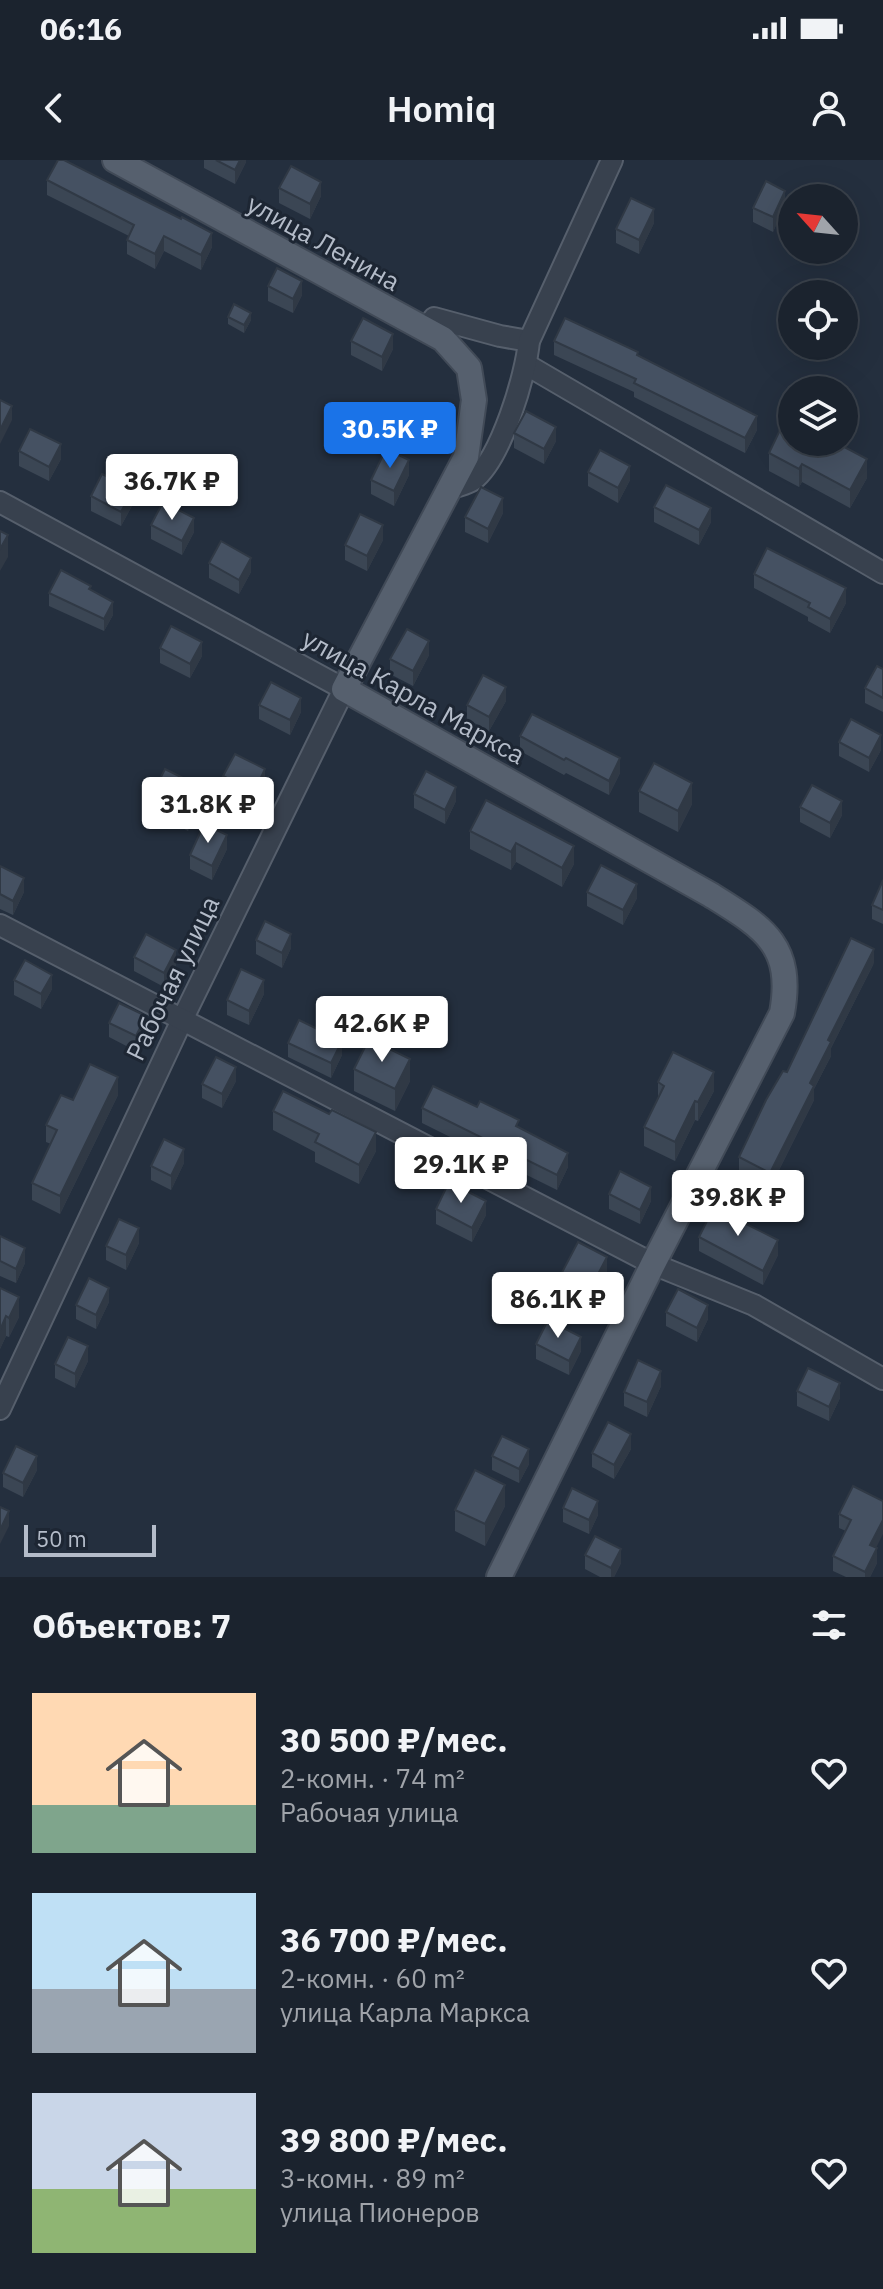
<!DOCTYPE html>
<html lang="ru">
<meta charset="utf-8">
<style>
body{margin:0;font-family:"IBM Plex Sans",sans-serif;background:#282f3a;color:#f1f3f6;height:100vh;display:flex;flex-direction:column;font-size:30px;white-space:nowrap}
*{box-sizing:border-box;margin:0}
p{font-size:26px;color:#a0a4aa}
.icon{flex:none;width:44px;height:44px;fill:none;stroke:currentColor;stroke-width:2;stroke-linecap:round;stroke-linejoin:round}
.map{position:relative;height:1417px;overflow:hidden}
.side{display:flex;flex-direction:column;background:#1b232e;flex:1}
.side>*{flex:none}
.needle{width:52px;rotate:297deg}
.tools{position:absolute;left:778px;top:24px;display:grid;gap:16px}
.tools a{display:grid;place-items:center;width:80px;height:80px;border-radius:50%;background:#1b232e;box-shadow:0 8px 32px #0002,0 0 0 2px #39404a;font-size:40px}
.scale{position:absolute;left:24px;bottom:20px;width:132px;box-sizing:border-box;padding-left:8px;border:4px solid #b4bcc9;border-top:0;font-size:22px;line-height:28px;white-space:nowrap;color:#b4bcc9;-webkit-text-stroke:6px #1d2633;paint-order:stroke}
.price{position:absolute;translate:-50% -68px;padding:0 18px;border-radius:8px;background:#fff;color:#222;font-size:26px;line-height:52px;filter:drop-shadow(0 2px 4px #0008)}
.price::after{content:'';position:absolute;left:50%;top:48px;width:24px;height:18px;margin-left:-12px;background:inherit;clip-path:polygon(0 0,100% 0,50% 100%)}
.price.current{background:#1a73e8;color:#fff}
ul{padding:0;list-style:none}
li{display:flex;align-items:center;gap:24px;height:200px;padding:0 32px}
li span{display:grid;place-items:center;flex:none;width:224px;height:160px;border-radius:0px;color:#555}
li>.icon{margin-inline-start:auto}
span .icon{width:96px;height:96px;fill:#fffc;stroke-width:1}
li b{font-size:34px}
h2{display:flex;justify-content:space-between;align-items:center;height:96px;padding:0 32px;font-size:34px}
.status{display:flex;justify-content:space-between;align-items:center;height:56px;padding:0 40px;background:#1b232e;direction:ltr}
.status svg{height:22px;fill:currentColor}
header{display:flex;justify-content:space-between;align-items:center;height:104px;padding:0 32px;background:#1b232e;font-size:36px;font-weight:600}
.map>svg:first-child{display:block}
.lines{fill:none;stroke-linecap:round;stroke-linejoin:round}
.minor-casing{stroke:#565f6c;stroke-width:24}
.major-casing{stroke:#414a57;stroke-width:28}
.minor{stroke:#38414e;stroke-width:20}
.major{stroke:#56606e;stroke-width:24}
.wall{fill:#3b4654}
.shaded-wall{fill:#303945}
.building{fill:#455162;stroke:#303945;stroke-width:2}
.labels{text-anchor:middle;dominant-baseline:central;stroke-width:6;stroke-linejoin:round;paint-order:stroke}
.street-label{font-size:26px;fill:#b4bcc9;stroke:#1d2633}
</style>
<div class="status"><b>06:16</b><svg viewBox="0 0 49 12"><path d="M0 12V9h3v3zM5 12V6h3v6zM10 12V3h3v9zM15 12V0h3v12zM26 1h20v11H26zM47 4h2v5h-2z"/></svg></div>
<header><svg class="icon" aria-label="back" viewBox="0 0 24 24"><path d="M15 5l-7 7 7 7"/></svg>Homiq<svg class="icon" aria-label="person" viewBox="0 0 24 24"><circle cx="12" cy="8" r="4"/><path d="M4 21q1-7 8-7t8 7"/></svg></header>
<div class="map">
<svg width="883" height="1417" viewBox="0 0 883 1417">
<rect width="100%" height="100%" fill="#242f3e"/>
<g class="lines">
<defs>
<g id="minor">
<path d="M427 170 434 158 500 176 529 181"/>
<path d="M527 205 883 413"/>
<path d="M450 329C457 326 467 324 473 320 501 299 526 215 529 181L612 0"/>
<path d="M0 342 344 529 182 860 0 1249"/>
<path d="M0 765 653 1104 754 1145 883 1219"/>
</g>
<path id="major" d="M115 0 443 179 469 208 474 240 466 297 344 529 711 735C764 768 794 785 782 853L653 1104 499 1417"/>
</defs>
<use href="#minor" class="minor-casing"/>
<use href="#major" class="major-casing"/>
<use href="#minor" class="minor"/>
<use href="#major" class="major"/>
</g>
<g class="wall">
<path d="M204 0H246V2L235 24 204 8Z"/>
<path d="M47 20 212 87 201 110 164 91 155 109 127 94V80L129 76 47 35Z"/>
<path d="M279 28 321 36 310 59 279 43Z"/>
<path d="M785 45 773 72 753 62V48Z"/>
<path d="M654 63 639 94 616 83V69Z"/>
<path d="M268 126 302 135 293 153 268 141Z"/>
<path d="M228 157 251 160 244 173 228 164Z"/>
<path d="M351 181 393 189 382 211 351 195Z"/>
<path d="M554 181 638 196 757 270 745 293 634 237V232L554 195Z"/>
<path d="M514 273 556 281 544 304 514 288Z"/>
<path d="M19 291 61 299 49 321 19 306Z"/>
<path d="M769 293 867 318 850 348 802 322 799 327 769 311Z"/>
<path d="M588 312 630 320 618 343 588 326Z"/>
<path d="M409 315 394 346 371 334V320Z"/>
<path d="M91 336 133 344 121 366 91 351Z"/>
<path d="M654 347 711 362 699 385 654 362Z"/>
<path d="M503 353 488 383 465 372V357Z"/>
<path d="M151 365 194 372 182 395 151 379Z"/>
<path d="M383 380 367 411 345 400V385Z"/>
<path d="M209 403 251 412 239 434 209 418Z"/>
<path d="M754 414 846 443 830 473 808 461V457L754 428Z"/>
<path d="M91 430 113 455 104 471 49 446V433Z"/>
<path d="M160 488 202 496 190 518 160 503Z"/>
<path d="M429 495 413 526 390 514V499Z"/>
<path d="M883 509V552L865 543V528Z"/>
<path d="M506 541 489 571 467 559V545Z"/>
<path d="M259 545 301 552 290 575 259 559Z"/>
<path d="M520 576 620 613 609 635 566 613 564 615 520 591Z"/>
<path d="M839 582 881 590 869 612 839 596Z"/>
<path d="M223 616 265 624 254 646 223 631Z"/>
<path d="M639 631 692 644 678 672 639 652Z"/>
<path d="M414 634 456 641 445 664 414 648Z"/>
<path d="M151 637 203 643 188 671 151 651Z"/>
<path d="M486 640 574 704 562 727 516 702 511 710 470 689V671Z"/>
<path d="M800 647 842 655 830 678 800 662Z"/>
<path d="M227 689 212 720 190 709V695Z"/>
<path d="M0 706 24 732 13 755 0 749Z"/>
<path d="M883 720V764L872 759V745Z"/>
<path d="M587 732 637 738 623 765 587 746Z"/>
<path d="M256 780 291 788 282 808 256 794Z"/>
<path d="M134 797 176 805 164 827 134 811Z"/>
<path d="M874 803 831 888V896L814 929V940L770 1028 739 1012V997L787 912Z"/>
<path d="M14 820 52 829 41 849 14 835Z"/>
<path d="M264 834 249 865 227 855V840Z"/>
<path d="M109 863 146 870 136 891 109 877Z"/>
<path d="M288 883 342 895 331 918 288 897Z"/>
<path d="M354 909 410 921 395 951 354 931Z"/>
<path d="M236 921 222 948 202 938V924Z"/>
<path d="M658 922 714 931 698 961 695 960 675 1001 644 986V967L658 939Z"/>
<path d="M118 935 60 1054 32 1040V1023L51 984 46 982V965L73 940Z"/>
<path d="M422 948 568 1007 557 1030 422 963Z"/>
<path d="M273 951 376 991 359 1024 315 1002V992L273 970Z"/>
<path d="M184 1003 171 1030 151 1020V1006Z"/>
<path d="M609 1034 651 1041 640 1064 609 1049Z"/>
<path d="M436 1049 486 1055 472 1082 436 1064Z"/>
<path d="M0 1076 25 1103 16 1123 0 1116Z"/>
<path d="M699 1077 778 1095 763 1125 699 1091Z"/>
<path d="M139 1083 126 1110 106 1100V1086Z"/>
<path d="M607 1118 586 1159 557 1143V1122Z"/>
<path d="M0 1128 19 1157 9 1177 6 1176 0 1189Z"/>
<path d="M109 1142 96 1169 76 1159V1145Z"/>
<path d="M666 1152 708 1159 697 1182 666 1166Z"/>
<path d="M536 1184 581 1191 569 1215 536 1199Z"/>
<path d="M88 1201 75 1228 55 1218V1204Z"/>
<path d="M661 1226 647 1257 624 1246V1232Z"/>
<path d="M797 1231 840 1238 829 1261 797 1246Z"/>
<path d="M631 1289 614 1319 592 1307V1293Z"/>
<path d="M492 1296 529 1304 519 1323 492 1310Z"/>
<path d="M37 1310 23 1337 3 1327V1313Z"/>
<path d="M853 1326 876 1388 877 1403 870 1417H846L833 1411V1396L846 1371 839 1368V1354Z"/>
<path d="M505 1346 485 1386 455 1371V1350Z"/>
<path d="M563 1348 598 1355 589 1374 563 1362Z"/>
<path d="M585 1395 621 1403 614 1417H600L585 1409Z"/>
</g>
<g class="shaded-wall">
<path d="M240 0H246V2L235 24V10Z"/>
<path d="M321 22V36L310 59V44Z"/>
<path d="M785 31V45L773 72V57Z"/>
<path d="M654 49V63L639 94V80Z"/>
<path d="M212 73V87L201 110V95Z"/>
<path d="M164 76V91L155 109V94Z"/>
<path d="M302 121V135L293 153V139Z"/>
<path d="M251 153V160L244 173V165Z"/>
<path d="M393 174V189L382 211V197Z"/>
<path d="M12 246V260L0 284V270Z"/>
<path d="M757 256V270L745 293V278Z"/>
<path d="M556 267V281L544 304V289Z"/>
<path d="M61 284V299L49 321V307Z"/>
<path d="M867 299V318L850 348V330Z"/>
<path d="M409 300V315L394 346V331Z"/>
<path d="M802 304V322L799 327V309Z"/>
<path d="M630 306V320L618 343V328Z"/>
<path d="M133 329V344L121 366V352Z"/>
<path d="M503 338V353L488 383V369Z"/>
<path d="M711 348V362L699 385V370Z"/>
<path d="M194 358V372L182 395V381Z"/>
<path d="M383 365V380L367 411V396Z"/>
<path d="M8 375V397L0 411V389Z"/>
<path d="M251 398V412L239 434V420Z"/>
<path d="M846 428V443L830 473V459Z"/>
<path d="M113 442V455L104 471V459Z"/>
<path d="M429 481V495L413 526V511Z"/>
<path d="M202 482V496L190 518V504Z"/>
<path d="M506 527V541L489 571V557Z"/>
<path d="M301 538V552L290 575V560Z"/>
<path d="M881 575V590L869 612V598Z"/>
<path d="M620 598V613L609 635V621Z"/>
<path d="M265 609V624L254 646V632Z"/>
<path d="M692 623V644L678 672V651Z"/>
<path d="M456 627V641L445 664V650Z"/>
<path d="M203 628V643L188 671V656Z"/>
<path d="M842 641V655L830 678V663Z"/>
<path d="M227 675V689L212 720V706Z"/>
<path d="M516 683V702L511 710V692Z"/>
<path d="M574 686V704L562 727V708Z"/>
<path d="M24 718V732L13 755V741Z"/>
<path d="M637 724V738L623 765V750Z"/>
<path d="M291 774V788L282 808V793Z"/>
<path d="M874 789V803L831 888V896L814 929V940L770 1028V1013L828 880Z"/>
<path d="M176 790V805L164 827V813Z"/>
<path d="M52 815V829L41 849V834Z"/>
<path d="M264 820V834L249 865V851Z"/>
<path d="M146 856V870L136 891V876Z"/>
<path d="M342 881V895L331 918V903Z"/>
<path d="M410 899V921L395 951V929Z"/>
<path d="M236 907V921L222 948V934Z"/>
<path d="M714 912V931L698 961V942Z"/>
<path d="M118 917V935L60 1054V1036Z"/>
<path d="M695 941V960L675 1001V982Z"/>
<path d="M376 972V991L359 1024V1005Z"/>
<path d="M184 989V1003L171 1030V1016Z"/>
<path d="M568 993V1007L557 1030V1015Z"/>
<path d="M651 1027V1041L640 1064V1050Z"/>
<path d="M486 1041V1055L472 1082V1068Z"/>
<path d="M139 1068V1083L126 1110V1095Z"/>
<path d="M778 1080V1095L763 1125V1111Z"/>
<path d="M25 1088V1103L16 1123V1109Z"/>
<path d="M607 1097V1118L586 1159V1137Z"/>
<path d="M109 1128V1142L96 1169V1155Z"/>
<path d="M19 1137V1157L9 1177V1158Z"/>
<path d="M708 1145V1159L697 1182V1168Z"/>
<path d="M6 1156V1176L0 1189V1170Z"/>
<path d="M581 1177V1191L569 1215V1201Z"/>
<path d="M88 1186V1201L75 1228V1214Z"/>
<path d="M661 1211V1226L647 1257V1242Z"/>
<path d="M840 1223V1238L829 1261V1247Z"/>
<path d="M631 1274V1289L614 1319V1305Z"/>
<path d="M529 1289V1304L519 1323V1309Z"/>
<path d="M37 1296V1310L23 1337V1323Z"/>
<path d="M505 1325V1346L485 1386V1364Z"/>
<path d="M598 1341V1355L589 1374V1360Z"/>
<path d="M9 1351V1366L0 1384V1370Z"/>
<path d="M883 1360V1374L870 1400V1385Z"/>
<path d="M877 1388V1403L870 1417H865V1412Z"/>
<path d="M621 1389V1403L614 1417H611V1408Z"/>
</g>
<g class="building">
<path d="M58 0H64L181 59 182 57 212 73 201 95 164 76 155 94 127 80 134 65 47 20Z"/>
<path d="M216 0H240L235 10Z"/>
<path d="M291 6 321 22 310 44 279 28Z"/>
<path d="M766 21 785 31 773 57 753 48Z"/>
<path d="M631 38 654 49 639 80 616 69Z"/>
<path d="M277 108 302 121 293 139 268 126Z"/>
<path d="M234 144 251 153 244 165 228 157Z"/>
<path d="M363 158 393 174 382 197 351 181Z"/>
<path d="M565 158 638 192 637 195 757 256 745 278 634 223 636 219 554 181Z"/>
<path d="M0 240 12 246 0 270Z"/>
<path d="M526 251 556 267 544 289 514 273Z"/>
<path d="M30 269 61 284 49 307 19 291Z"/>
<path d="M780 270 792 276V282H803L819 290 823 282H835L867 299 850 330 802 304 799 309 769 293Z"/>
<path d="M386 289 409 300 394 331 371 320Z"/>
<path d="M600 290 630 306 618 328 588 312Z"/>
<path d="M102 314 133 329 121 352 91 336Z"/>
<path d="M666 325 711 348 699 370 654 347Z"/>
<path d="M481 327 503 338 488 369 465 357Z"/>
<path d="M163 342 194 358 182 381 151 365Z"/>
<path d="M360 354 383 365 367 396 345 385Z"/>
<path d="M0 371 8 375 0 389Z"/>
<path d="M221 381 251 398 239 420 209 403Z"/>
<path d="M767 388 846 428 830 459 808 447 810 443 754 414Z"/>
<path d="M61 410 91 426 89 429 113 442 104 459 49 433Z"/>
<path d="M171 466 202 482 190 504 160 488Z"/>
<path d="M407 469 429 481 413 511 390 499Z"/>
<path d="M877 506 883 509V538L865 528Z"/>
<path d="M483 515 506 527 489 557 467 545Z"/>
<path d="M271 522 301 538 290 560 259 545Z"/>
<path d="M532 554 620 598 609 621 566 598 564 600 520 576Z"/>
<path d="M851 559 881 575 869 598 839 582Z"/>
<path d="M235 594 265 609 254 632 223 616Z"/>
<path d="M654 603 692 623 678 651 639 631Z"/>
<path d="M165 609 203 628 188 656 151 637Z"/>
<path d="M426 611 456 627 445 650 414 634Z"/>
<path d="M812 625 842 641 830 663 800 647Z"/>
<path d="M486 640 574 686 562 708 516 683 511 692 470 671Z"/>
<path d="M204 664 227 675 212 706 190 695Z"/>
<path d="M601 705 637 724 623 750 587 732Z"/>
<path d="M0 706 24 718 13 741 0 734Z"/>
<path d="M883 720V750L872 745Z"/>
<path d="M265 761 291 774 282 793 256 780Z"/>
<path d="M146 774 176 790 164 813 134 797Z"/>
<path d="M851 778 874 789 828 880 831 882 810 923 814 926 770 1013 739 997 766 940 783 911 787 912Z"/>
<path d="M25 800 52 815 41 834 14 820Z"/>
<path d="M241 809 264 820 249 851 227 840Z"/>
<path d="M119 843 146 856 136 876 109 863Z"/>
<path d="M299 860 342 881 331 903 288 883Z"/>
<path d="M369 879 410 899 395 929 354 909Z"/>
<path d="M673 892 714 912 698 942 695 941 675 982 644 967 664 926 658 922Z"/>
<path d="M216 897 236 907 222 934 202 924Z"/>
<path d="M90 904 118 917 60 1036 32 1023 57 970 46 965 61 935 73 940Z"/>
<path d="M433 926 477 947 480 941 519 960 516 966 568 993 557 1015 422 948Z"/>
<path d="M283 931 329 954 332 950 376 972 359 1005 315 982 319 974 273 951Z"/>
<path d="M164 979 184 989 171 1016 151 1006Z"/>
<path d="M620 1011 651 1027 640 1050 609 1034Z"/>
<path d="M449 1022 486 1041 472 1068 436 1049Z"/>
<path d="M716 1043 740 1056 738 1060 778 1080 763 1111 699 1077Z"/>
<path d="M119 1059 139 1068 126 1095 106 1086Z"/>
<path d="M0 1076 25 1088 16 1109 0 1101Z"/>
<path d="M578 1082 607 1097 586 1137 557 1122Z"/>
<path d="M89 1118 109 1128 96 1155 76 1145Z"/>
<path d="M0 1128 19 1137 9 1158 6 1156 0 1170Z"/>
<path d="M678 1129 708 1145 697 1168 666 1152Z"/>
<path d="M548 1160 581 1177 569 1201 536 1184Z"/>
<path d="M68 1177 88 1186 75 1214 55 1204Z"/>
<path d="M638 1200 661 1211 647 1242 624 1232Z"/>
<path d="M808 1208 840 1223 829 1247 797 1231Z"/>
<path d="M608 1262 631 1274 614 1305 592 1293Z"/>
<path d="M502 1276 529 1289 519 1309 492 1296Z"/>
<path d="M16 1286 37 1296 23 1323 3 1313Z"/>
<path d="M475 1310 505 1325 485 1364 455 1350Z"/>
<path d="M853 1326 883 1341V1360L870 1385 877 1388 865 1412 833 1396 851 1360 839 1354Z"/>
<path d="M572 1328 598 1341 589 1360 563 1348Z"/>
<path d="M0 1347 9 1351 0 1370Z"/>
<path d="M595 1376 621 1389 611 1408 585 1395Z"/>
</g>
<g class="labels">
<g class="street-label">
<text transform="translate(324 82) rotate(29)">улица Ленина</text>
<text transform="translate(414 536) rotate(29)">улица Карла Маркса</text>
<text transform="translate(172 818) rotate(-64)">Рабочая улица</text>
</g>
</g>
</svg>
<div class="tools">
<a><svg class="needle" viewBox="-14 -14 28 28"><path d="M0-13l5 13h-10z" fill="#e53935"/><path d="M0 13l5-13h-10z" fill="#a0a4aa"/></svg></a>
<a><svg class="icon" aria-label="locate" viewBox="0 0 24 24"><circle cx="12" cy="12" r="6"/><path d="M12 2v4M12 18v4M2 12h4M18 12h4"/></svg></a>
<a><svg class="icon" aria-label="layers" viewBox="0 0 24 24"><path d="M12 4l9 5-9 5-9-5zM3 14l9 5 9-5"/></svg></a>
</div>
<div class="scale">50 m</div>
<b class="price current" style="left:390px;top:310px">30.5K ₽</b>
<b class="price" style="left:172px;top:362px">36.7K ₽</b>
<b class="price" style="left:208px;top:685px">31.8K ₽</b>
<b class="price" style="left:382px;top:904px">42.6K ₽</b>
<b class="price" style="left:461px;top:1045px">29.1K ₽</b>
<b class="price" style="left:738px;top:1078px">39.8K ₽</b>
<b class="price" style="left:558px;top:1180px">86.1K ₽</b>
</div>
<section class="side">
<h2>Объектов: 7<svg class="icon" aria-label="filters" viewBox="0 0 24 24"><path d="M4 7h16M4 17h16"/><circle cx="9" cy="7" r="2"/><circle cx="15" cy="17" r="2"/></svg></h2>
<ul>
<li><span style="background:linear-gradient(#ffd9b3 70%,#7fa58c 0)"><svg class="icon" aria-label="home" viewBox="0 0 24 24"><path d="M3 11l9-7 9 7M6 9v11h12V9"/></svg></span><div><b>30 500 ₽/мес.</b><p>2-комн. · 74 m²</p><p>Рабочая улица</p></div><svg class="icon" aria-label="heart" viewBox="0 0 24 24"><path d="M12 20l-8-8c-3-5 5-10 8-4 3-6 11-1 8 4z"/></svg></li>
<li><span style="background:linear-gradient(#bfe0f5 60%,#9aa5b1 0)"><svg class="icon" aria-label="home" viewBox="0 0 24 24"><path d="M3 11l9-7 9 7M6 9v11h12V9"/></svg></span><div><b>36 700 ₽/мес.</b><p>2-комн. · 60 m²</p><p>улица Карла Маркса</p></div><svg class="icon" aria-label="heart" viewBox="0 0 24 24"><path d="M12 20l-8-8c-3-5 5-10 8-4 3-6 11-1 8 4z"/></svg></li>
<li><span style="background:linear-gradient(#c9d6e8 60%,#8fb573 0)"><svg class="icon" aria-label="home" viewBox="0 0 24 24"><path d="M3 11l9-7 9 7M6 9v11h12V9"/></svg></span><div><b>39 800 ₽/мес.</b><p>3-комн. · 89 m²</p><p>улица Пионеров</p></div><svg class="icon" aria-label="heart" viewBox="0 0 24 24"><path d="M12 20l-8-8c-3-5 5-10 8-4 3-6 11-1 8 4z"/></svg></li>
</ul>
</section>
